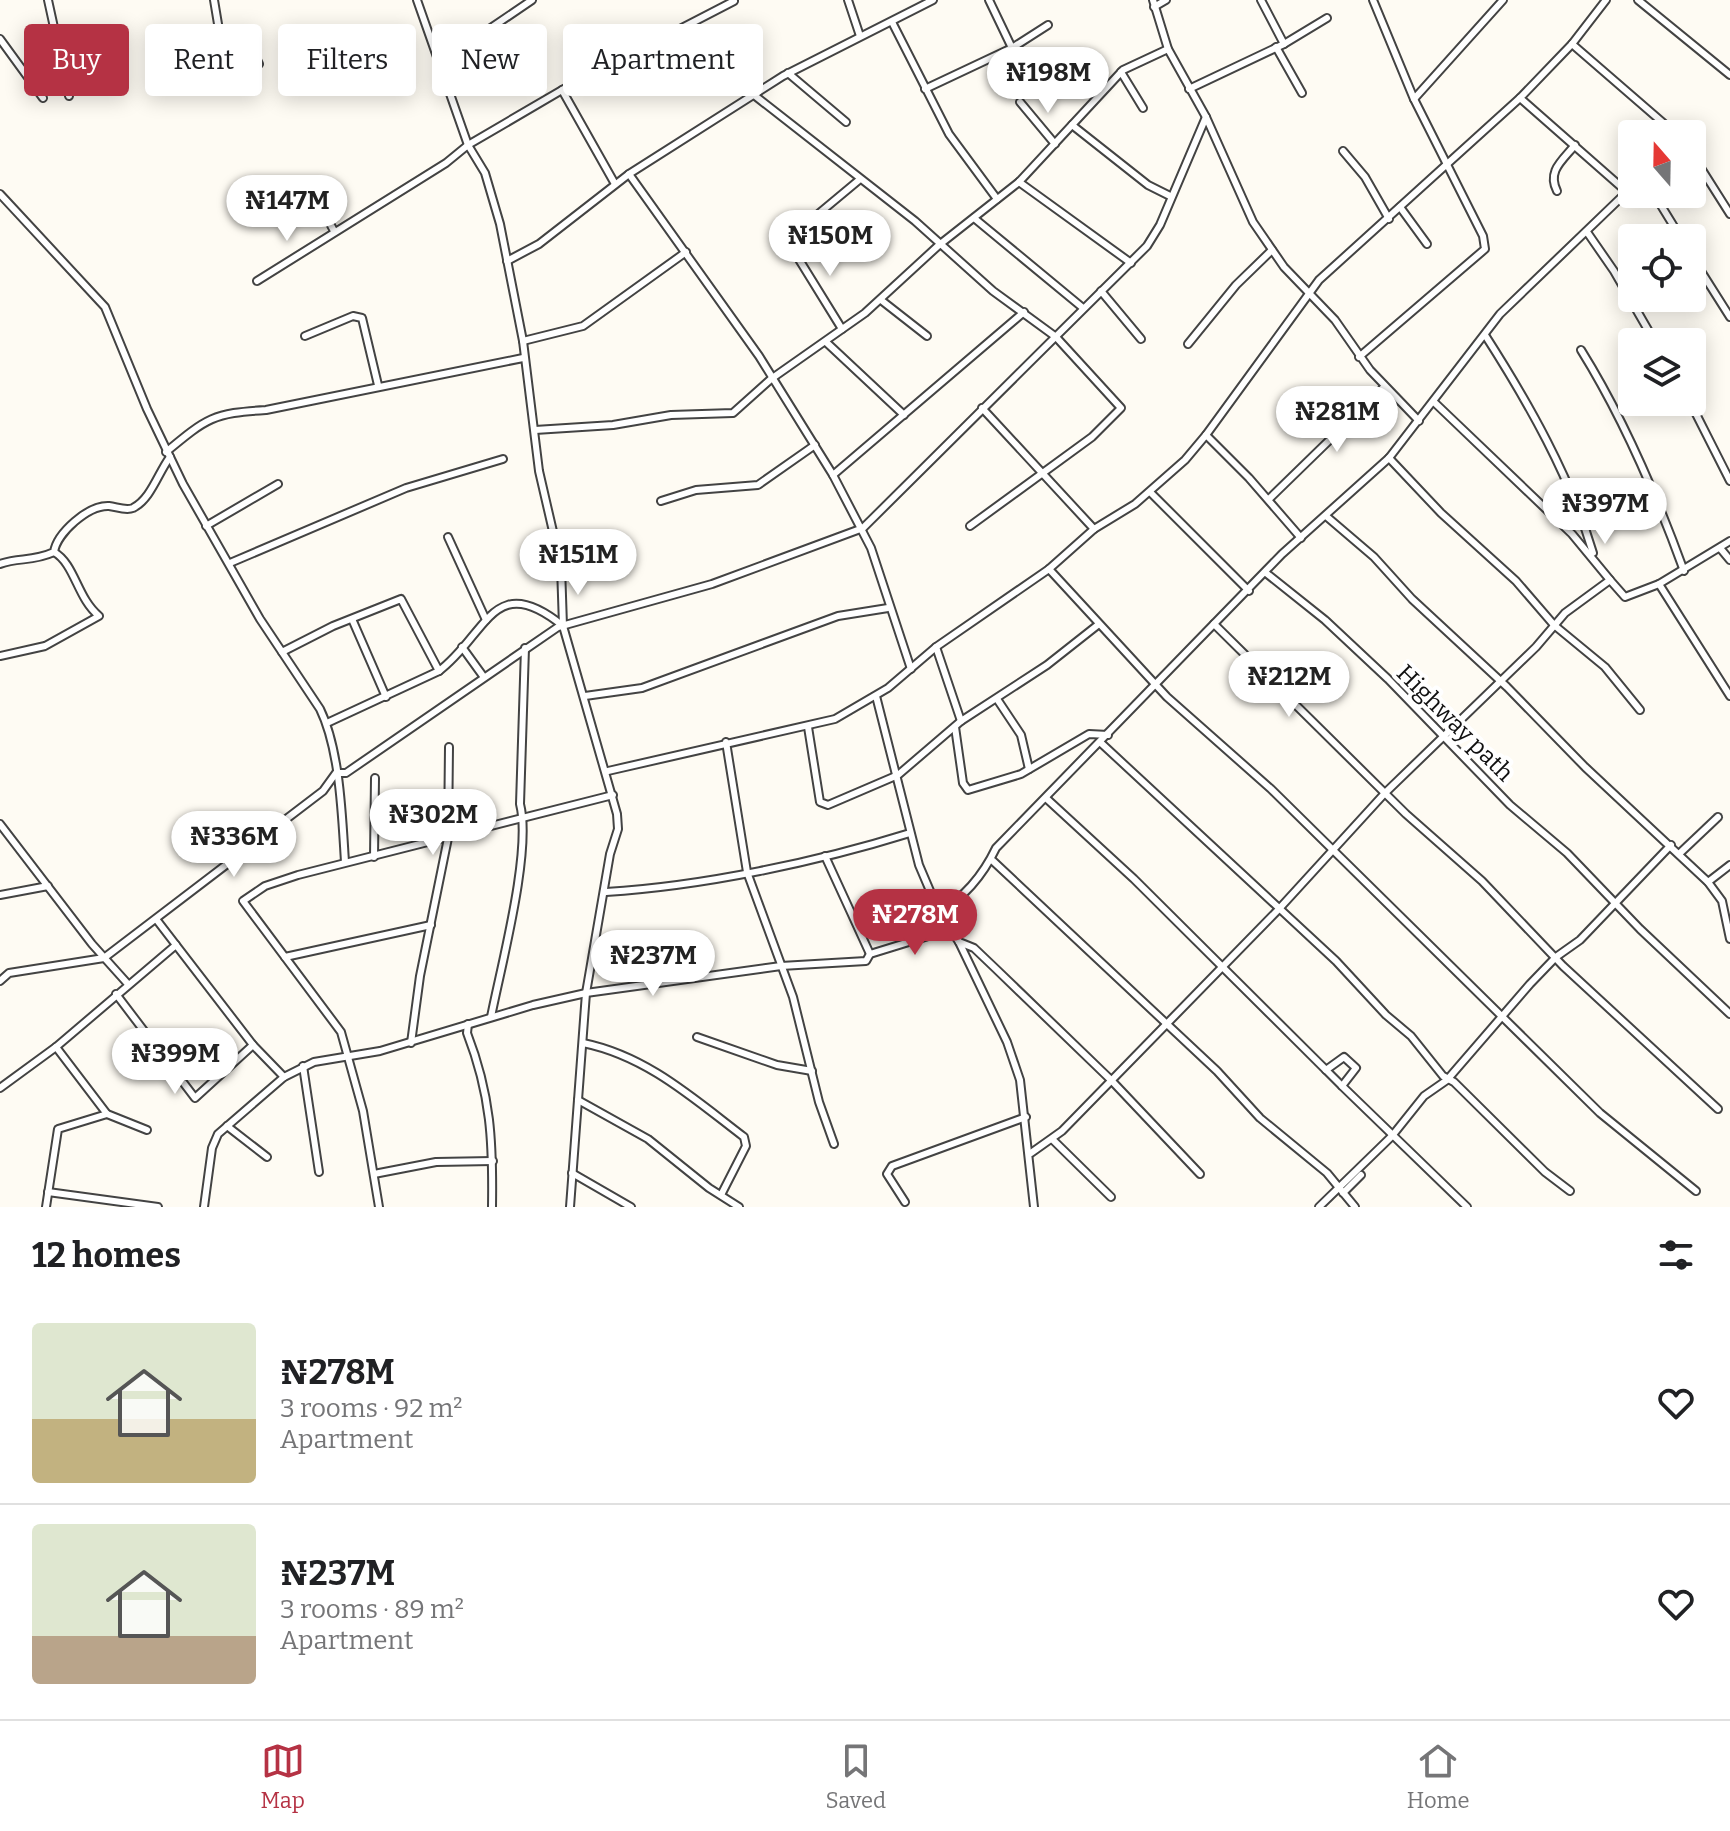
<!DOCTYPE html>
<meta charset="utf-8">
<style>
body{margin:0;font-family:Bitter,serif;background:#f6f6f6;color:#202124;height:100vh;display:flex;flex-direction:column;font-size:30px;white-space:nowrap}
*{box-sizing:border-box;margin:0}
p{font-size:26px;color:#757577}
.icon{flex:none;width:44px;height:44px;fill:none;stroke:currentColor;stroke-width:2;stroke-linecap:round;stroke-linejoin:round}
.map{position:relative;height:1207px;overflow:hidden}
.panel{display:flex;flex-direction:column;background:#fff;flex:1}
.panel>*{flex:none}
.hud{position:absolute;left:24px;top:24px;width:800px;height:72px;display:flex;gap:16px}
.needle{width:52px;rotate:340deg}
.tools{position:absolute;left:1618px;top:120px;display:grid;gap:16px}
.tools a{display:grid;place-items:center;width:88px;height:88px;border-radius:8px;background:#fff;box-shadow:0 4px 20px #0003;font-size:40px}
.price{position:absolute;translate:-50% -68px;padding:0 18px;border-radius:28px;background:#fff;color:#222;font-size:26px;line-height:52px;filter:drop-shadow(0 2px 4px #0008)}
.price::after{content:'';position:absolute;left:50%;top:48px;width:24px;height:18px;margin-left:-12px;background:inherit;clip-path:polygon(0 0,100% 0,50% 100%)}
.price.on{background:#b53244;color:#fff}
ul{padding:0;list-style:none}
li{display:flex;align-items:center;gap:24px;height:200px;padding:0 32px}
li+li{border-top:2px solid #e0e0e0}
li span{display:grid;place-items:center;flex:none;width:224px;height:160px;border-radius:8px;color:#555}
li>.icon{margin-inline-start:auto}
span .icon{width:96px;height:96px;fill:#fffc;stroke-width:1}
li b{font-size:34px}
h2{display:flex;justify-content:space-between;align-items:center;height:96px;padding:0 32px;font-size:34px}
.chip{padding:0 28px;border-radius:8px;background:#fff;box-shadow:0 4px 20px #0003;font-size:28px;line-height:72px}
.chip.on{background:#b53244;color:#fff}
.dock{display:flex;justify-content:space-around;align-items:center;height:112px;border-top:2px solid #e0e0e0;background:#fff;font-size:22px;color:#757577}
.dock a{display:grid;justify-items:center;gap:4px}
.dock .on{color:#b53244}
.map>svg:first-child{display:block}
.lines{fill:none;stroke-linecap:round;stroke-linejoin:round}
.street-casing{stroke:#434343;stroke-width:10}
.street{stroke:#fff;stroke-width:6}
.labels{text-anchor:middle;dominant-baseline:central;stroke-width:8;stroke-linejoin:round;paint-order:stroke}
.street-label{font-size:24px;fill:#101010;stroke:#fff}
</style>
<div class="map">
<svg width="1730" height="1207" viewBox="0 0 1730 1207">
<rect width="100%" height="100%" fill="#fefbf3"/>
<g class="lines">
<defs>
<g id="street">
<path d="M48 0 69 96"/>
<path d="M214 0 223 54 227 58 254 53 259 64"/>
<path d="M417 0 468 145 485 173 500 224 523 341 539 471 561 566 563 626 617 814 618 829 610 854 586 993 570 1207"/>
<path d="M848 0 860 36"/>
<path d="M989 0 1012 48"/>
<path d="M1153 0 1168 49 1206 117 1253 222 1284 267 1335 320 1370 370 1419 421"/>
<path d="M1261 0 1284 44"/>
<path d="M1638 0 1730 75"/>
<path d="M1154 7 1166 0"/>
<path d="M892 22 949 134 997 199"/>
<path d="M0 39 43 98"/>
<path d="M462 42 485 32 532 0"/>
<path d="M1572 44 1676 134"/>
<path d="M1276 47 1302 93"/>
<path d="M1121 72 1143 108"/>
<path d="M788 73 846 122"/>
<path d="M925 89 1012 48 1048 25"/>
<path d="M1189 89 1284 44 1327 18"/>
<path d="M562 90 615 184"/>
<path d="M754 95 915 221 993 291 1056 337 1121 408 1092 437 970 526"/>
<path d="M1520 98 1627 192"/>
<path d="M1414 99 1503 0"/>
<path d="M1020 102 1055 144"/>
<path d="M1072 125 1148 185 1170 196"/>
<path d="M1343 151 1365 177 1389 219"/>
<path d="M1692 154 1730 214"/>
<path d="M629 174 759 356 833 475 871 548 911 669"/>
<path d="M1019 182 1131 263"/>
<path d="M256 191 307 180 334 231"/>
<path d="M1557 191C1547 171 1562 161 1575 145"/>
<path d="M0 194 105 307 147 409 183 484 260 619 320 709C340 750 342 816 345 862"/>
<path d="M1654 194 1681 238"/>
<path d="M1400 207 1427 244"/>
<path d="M974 218 1083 308"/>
<path d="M1587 232 1614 271 1655 342"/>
<path d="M1692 257 1730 317"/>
<path d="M507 261 539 244 629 174 783 76 933 0"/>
<path d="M257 281 446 163 468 145 562 90 734 1"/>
<path d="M1101 291 1141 339"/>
<path d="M881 300 927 336"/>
<path d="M842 329 787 240 859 180"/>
<path d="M1485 335C1528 402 1570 476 1593 553"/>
<path d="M305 336 353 316 362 318 378 385"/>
<path d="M523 341 583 326 686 252"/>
<path d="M826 342 904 415"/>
<path d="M1188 344 1236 285 1272 250"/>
<path d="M1581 350C1624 419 1656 494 1684 571"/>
<path d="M1359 357 1485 249 1483 236 1414 99 1373 0"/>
<path d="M1690 402 1730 481"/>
<path d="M1435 403 1572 534 1610 580"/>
<path d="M982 408 1094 529"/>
<path d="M535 430 613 425 671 415 733 413 771 379 865 313 939 245 1019 182 1123 70 1168 49"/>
<path d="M1206 435 1249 478 1301 538"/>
<path d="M166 452C207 418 213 413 266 410L523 358"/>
<path d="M1389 458 1441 513 1516 581 1554 625 1605 667 1640 710"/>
<path d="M833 475 1024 312"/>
<path d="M1150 492 1249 591"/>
<path d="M1269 499 1384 387"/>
<path d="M661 501 696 490 758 485 815 445"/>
<path d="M1326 516 1374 557 1412 599 1507 687 1585 767 1708 882 1722 901 1730 939"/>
<path d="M206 526 278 484"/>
<path d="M448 537 486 620"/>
<path d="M1720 548 1730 560"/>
<path d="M230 563 406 488 503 459"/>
<path d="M0 564C19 557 32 562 54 552 57 533 88 505 109 506 117 507 126 511 133 508 151 499 158 473 170 457"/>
<path d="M1049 569 1167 697 1271 789 1600 1113 1696 1191"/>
<path d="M1266 573 1325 620 1388 679 1510 805 1567 853 1640 929 1730 1014"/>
<path d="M1659 584 1730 696"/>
<path d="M352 619 386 697"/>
<path d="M1214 624 1406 814 1482 881 1563 966 1718 1109"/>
<path d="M462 647 483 676"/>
<path d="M936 647 961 721"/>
<path d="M282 652 333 626 401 599 439 671"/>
<path d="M0 656 45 646 99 616C77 598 75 564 54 552"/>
<path d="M585 696 642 688 838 616 888 608"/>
<path d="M876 696 919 865 939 912 959 942 1007 1042 1020 1080 1034 1207"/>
<path d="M997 699 1021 735 1029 769"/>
<path d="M327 723 439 671C487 635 493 569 563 626"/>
<path d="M808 727 820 802 828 805 898 775 961 721 1047 665 1099 624"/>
<path d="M955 727 963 783 968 790 1021 774 1089 734 1108 735"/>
<path d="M726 742 747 872 793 997 819 1102 834 1144"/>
<path d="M1101 743 1336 961 1386 1015 1411 1036 1443 1076 1454 1082 1545 1172 1570 1191"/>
<path d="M608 771 835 719 888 688 936 647 1049 569 1094 529 1135 504 1185 460 1206 435 1319 280 1520 98 1572 44 1606 0"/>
<path d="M1047 799 1134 879 1326 1070 1344 1057 1356 1068 1342 1086 1467 1207"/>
<path d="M0 824 92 944 127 983"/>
<path d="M1680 853 1718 817"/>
<path d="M825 856 870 954"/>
<path d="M374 857 375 778"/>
<path d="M993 861 1217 1071 1260 1118 1327 1173 1355 1207"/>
<path d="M1708 882 1730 865"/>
<path d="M606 892C703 886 817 862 910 833"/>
<path d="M0 895 48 886"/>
<path d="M939 912C965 897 984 873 996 848L1282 554 1389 458 1500 314 1632 187"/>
<path d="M156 919 176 945"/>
<path d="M959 942 974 948 996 969 1111 1080 1200 1174"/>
<path d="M285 957 431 925"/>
<path d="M0 981 9 973 104 958 323 791 336 773H346L558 627 712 584 863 528 1147 246 1160 225 1206 117"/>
<path d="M116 994 195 1098 253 1045"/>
<path d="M491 1017C501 966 532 851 520 804L525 648"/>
<path d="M468 1024 467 1033C491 1095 493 1142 492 1207"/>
<path d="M697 1037 777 1065 812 1071"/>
<path d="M411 1043 420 976 448 838 449 747"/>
<path d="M583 1043C647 1056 694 1099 744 1137L746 1146 721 1195"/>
<path d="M56 1047 107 1114 147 1130"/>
<path d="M303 1066 319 1172"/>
<path d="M1326 1070 1342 1086"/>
<path d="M0 1088 56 1047 176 945 253 1045 284 1077"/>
<path d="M578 1100 648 1139 709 1188 739 1207"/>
<path d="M227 1126 267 1157"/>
<path d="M1052 1139 1111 1197"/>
<path d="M1031 1153 1062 1131 1278 910 1385 793 1536 647 1565 613 1610 580 1625 597 1659 584 1730 541"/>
<path d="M572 1173 631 1207"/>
<path d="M374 1174 436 1162 493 1161"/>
<path d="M48 1192 158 1207"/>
<path d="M1343 1193 1361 1175"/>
<path d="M905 1202 887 1174 892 1166 1026 1117"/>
<path d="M46 1207 58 1129 107 1114"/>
<path d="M204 1207 212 1148 218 1134 284 1077 314 1062 380 1051 533 1005 586 993 781 966 866 961 870 954 951 929"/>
<path d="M379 1207 363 1111 341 1032 243 901 265 886 298 875 613 795"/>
<path d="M1319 1207 1392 1136 1424 1096 1447 1080 1530 984 1556 957 1580 940 1671 845"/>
</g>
</defs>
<use href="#street" class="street-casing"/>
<use href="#street" class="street"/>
</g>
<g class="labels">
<g class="street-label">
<text transform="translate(1455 723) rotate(45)">Highway path</text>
</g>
</g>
</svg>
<div class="tools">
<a><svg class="needle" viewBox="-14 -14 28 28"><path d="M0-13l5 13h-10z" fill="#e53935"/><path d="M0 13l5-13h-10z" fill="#757577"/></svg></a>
<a><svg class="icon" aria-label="locate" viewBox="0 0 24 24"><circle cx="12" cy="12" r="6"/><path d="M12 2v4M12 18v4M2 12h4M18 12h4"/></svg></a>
<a><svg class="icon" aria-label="layers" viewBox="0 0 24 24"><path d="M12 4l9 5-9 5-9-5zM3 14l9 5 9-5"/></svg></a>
</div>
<b class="price" style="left:1048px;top:115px">₦198M</b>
<b class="price" style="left:287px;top:243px">₦147M</b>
<b class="price" style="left:830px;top:278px">₦150M</b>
<b class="price" style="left:1337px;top:454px">₦281M</b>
<b class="price" style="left:1605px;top:546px">₦397M</b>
<b class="price" style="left:578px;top:597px">₦151M</b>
<b class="price" style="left:1289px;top:719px">₦212M</b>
<b class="price" style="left:433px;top:857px">₦302M</b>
<b class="price" style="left:234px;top:879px">₦336M</b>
<b class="price on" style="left:915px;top:957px">₦278M</b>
<b class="price" style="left:653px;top:998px">₦237M</b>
<b class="price" style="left:175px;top:1096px">₦399M</b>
<div class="hud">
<a class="chip on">Buy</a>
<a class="chip">Rent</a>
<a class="chip">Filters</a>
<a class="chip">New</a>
<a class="chip">Apartment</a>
</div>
</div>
<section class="panel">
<h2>12 homes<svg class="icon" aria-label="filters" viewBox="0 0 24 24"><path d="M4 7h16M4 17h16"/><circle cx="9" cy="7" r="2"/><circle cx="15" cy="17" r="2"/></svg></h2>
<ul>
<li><span style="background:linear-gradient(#dfe7d0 60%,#c2b280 0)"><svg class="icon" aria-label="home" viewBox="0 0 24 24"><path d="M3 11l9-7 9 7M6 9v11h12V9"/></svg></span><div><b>₦278M</b><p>3 rooms · 92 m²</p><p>Apartment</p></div><svg class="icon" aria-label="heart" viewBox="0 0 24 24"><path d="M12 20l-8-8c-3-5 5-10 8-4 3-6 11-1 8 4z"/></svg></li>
<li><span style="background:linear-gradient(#dfe7d0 70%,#b9a48a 0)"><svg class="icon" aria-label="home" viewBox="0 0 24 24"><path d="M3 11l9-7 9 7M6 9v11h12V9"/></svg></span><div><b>₦237M</b><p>3 rooms · 89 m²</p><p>Apartment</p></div><svg class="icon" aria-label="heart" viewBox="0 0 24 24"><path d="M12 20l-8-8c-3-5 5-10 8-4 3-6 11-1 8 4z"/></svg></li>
</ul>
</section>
<nav class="dock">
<a class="on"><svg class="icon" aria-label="map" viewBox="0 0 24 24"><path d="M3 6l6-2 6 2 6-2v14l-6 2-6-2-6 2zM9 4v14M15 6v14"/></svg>Map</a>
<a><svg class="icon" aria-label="saved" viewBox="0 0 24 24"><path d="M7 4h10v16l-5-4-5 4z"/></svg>Saved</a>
<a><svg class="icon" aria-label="home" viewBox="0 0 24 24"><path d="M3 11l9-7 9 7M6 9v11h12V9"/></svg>Home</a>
</nav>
